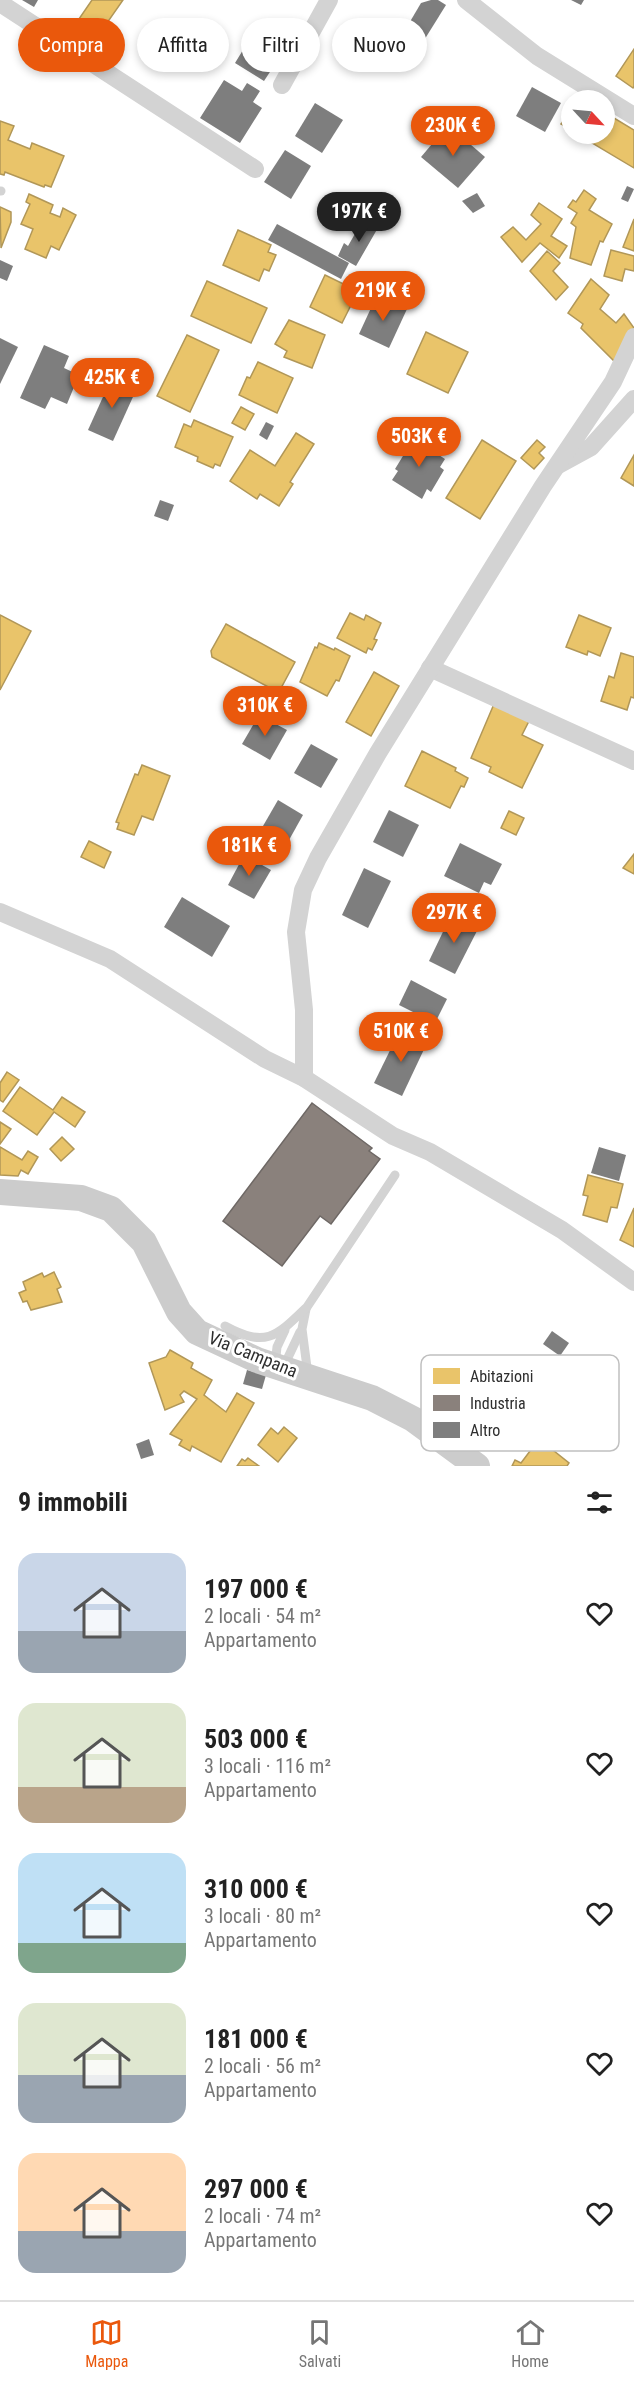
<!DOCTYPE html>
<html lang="it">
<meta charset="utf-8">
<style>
body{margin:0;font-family:"Roboto Condensed",sans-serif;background:#f2f2f2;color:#222;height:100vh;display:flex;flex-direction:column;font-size:22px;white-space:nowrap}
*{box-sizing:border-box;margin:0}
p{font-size:20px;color:#767676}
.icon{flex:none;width:33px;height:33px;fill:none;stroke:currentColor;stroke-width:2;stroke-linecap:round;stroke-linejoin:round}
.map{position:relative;height:1466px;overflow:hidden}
.details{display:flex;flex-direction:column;background:#fff;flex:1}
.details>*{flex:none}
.guide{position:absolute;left:18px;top:18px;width:598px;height:54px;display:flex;gap:12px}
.needle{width:39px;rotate:116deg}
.buttons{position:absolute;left:561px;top:90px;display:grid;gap:12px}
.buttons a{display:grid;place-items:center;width:54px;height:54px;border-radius:50%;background:#fff;box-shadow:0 3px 9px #0003;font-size:30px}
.price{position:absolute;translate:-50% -51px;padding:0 14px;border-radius:21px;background:#ea580c;color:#fff;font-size:20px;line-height:39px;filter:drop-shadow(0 2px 3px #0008)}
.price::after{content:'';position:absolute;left:50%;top:36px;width:18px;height:14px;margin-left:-9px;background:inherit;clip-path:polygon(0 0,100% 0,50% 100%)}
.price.active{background:#222;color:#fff}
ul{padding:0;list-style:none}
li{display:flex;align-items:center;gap:18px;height:150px;padding:0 18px}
li span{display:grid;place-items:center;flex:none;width:168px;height:120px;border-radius:18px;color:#555}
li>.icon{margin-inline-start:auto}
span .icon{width:72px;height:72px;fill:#fffc;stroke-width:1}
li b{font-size:26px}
h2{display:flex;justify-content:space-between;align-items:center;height:72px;padding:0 18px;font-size:26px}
.pill{padding:0 21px;border-radius:27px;background:#fff;box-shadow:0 3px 9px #0003;font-size:21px;line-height:54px}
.pill.active{background:#ea580c;color:#fff}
.tab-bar{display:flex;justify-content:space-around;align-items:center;height:84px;border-top:2px solid #e0e0e0;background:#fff;font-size:16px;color:#767676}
.tab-bar a{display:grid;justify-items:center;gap:3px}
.tab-bar .active{color:#ea580c}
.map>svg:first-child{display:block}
.homes{fill:#e9c46a;stroke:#b19758;stroke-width:1.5}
.industry{fill:#8a817c;stroke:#6e6865;stroke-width:1.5}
.building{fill:#7e7e7e}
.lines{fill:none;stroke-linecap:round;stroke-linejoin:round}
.lane{stroke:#d3d3d3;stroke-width:9}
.street{stroke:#d3d3d3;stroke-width:18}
.secondary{stroke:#ccc;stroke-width:26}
.labels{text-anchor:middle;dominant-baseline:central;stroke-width:6;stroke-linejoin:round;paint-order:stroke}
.street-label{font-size:18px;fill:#2e2e2e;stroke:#fff}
.key{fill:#fff;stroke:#c0c0c0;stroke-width:1.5}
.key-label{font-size:16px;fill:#2e2e2e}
</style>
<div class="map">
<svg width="634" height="1466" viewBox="0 0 634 1466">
<rect width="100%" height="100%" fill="#fff"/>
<g class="homes">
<path d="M92 0H123L102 30 113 38 102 53 70 32Z"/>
<path d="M634 49V86L633 88 616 76Z"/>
<path d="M572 107V130L561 124Z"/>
<path d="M604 112 634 130V168L577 134H604Z"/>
<path d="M0 121 14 126 8 140 30 149 32 143 64 156 51 187 45 185 44 187 5 172 4 175 0 174Z"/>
<path d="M584 190 596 199 589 210 612 224 603 242 600 241 591 265 570 258 576 227 571 223 577 213 568 207 573 200 576 202Z"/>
<path d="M29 194 53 205 50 213 60 217 63 208 76 215 59 250 51 246 46 258 25 249 33 229 21 224 30 204 26 202Z"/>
<path d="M539 203 562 219 551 236 567 246 559 258 540 243 522 262 501 237 513 227 526 240 541 224 531 215Z"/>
<path d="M0 207 11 212V222L1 248Z"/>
<path d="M634 219V251L623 247Z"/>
<path d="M238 230 271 245 268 252 276 255 269 271 264 269 259 281 223 265Z"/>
<path d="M611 250 634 256V271L625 269 622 281 604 276Z"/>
<path d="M547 251 560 263 553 271 568 287 556 300 530 271Z"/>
<path d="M325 275 358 291 342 323 310 307Z"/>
<path d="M591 279 609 295 600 309 616 323 624 314 634 328 614 361 581 328 583 324 568 313Z"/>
<path d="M207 281 267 308 251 343 191 316Z"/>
<path d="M289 320 325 335 312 368 284 357 287 351 275 344Z"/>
<path d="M426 332 468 352 448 393 407 374Z"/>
<path d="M187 335 219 350 190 412 157 396Z"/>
<path d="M258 362 293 378 277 413 239 395 247 377 250 378Z"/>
<path d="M241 407 254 414 245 430 232 423Z"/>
<path d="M194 420 233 437 220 466 215 464 213 468 197 461 198 457 175 447 184 424 191 427Z"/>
<path d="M296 433 314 444 290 482 293 484 279 506 260 494 257 499 230 481 250 450 275 466Z"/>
<path d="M482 440 516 461 480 519 446 498Z"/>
<path d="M537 440 545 447 539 453 544 458 534 469 521 458Z"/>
<path d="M634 455V486L621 478Z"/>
<path d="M350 613 364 620 366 615 381 623 374 639 377 640 372 650 368 648 366 653 337 638Z"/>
<path d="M0 615 31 631 0 690Z"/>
<path d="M579 615 611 628 600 656 588 651 587 655 566 647Z"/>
<path d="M226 624 295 662 281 688 274 690 212 657 211 651Z"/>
<path d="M319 643 334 650 335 648 350 656 339 681 336 680 327 696 300 682 315 647 317 648Z"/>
<path d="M621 653 634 657V698L631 697 627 710 601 701 609 676 614 678Z"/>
<path d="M374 672 399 686 371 736 346 722Z"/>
<path d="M494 704 529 721 522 735 543 745 522 788 489 772 491 767 471 758Z"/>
<path d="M422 751 456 768 455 771 468 778 464 787 461 786 450 808 405 786Z"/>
<path d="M142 765 170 776 153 820 142 816 134 835 117 829 119 823 116 822 135 774 138 775Z"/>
<path d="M509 811 524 818 516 835 501 828Z"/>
<path d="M89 841 111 852 104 868 81 857Z"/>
<path d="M634 854V874L623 868Z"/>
<path d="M7 1072 19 1080 3 1102 0 1100V1083Z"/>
<path d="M20 1087 53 1110 62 1097 85 1112 75 1127 54 1112 37 1135 3 1111Z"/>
<path d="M0 1122 11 1129 0 1144Z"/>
<path d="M62 1137 74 1149 61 1161 50 1149Z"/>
<path d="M0 1147 22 1160 28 1151 38 1157 28 1174 21 1170 18 1176 0 1175Z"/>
<path d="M588 1175 623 1184 617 1208 611 1207 607 1222 583 1215 588 1196 583 1195Z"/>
<path d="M634 1208V1247L620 1240Z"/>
<path d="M54 1272 61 1287 57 1289 62 1302 31 1310 27 1301 23 1302 19 1293 26 1290 23 1282 42 1273 44 1277Z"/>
<path d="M170 1350 193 1363 191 1368 212 1380 204 1395 226 1412 237 1393 254 1403 221 1462 192 1446 190 1451 179 1445 182 1440 170 1434 197 1399 184 1391 180 1395 184 1402 165 1410 149 1363 166 1357Z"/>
<path d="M284 1427 297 1438 278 1462 258 1445 271 1428 278 1434Z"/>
<path d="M539 1439 569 1463 567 1466H512L515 1460 521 1463Z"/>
<path d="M248 1458 259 1466H237L242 1459 245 1461Z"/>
</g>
<path class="industry" d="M312 1103 372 1148 369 1151 380 1159 331 1224 320 1216 282 1266 223 1221Z"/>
<g class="building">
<path d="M22 0H38L34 7Z"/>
<path d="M431 0H438L446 5 418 50 401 37 421 3Z"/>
<path d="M571 0H584L581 5Z"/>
<path d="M261 34 285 49 264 81 235 63 246 45 252 49Z"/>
<path d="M224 80 242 91 247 83 260 91 253 102 262 108 240 143 200 118Z"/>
<path d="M532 87 561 103 545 132 516 116Z"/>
<path d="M315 103 343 120 322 153 295 136Z"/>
<path d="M448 125 485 157 458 188 421 157Z"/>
<path d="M285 150 311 166 291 199 264 182Z"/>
<path d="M627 186 634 189 628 202 621 199Z"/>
<path d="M477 193 485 206 473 213 462 201Z"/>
<path d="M364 218 379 226 356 266 338 256 344 243 348 246Z"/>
<path d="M277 224 349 263 341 279 268 240Z"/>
<path d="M0 260 13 266 7 281 0 278Z"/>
<path d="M377 295 407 309 389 348 359 334Z"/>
<path d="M0 338 18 347 0 384Z"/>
<path d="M44 345 69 356 64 368 79 375 67 404 51 397 45 409 20 398Z"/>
<path d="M112 377 137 388 113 441 88 430Z"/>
<path d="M266 422 274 426 267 440 259 435Z"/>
<path d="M417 433 429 441 425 446 445 459 440 467 444 470 431 492 427 489 422 499 392 480 398 471 395 469Z"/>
<path d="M160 500 174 505 168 521 154 516Z"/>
<path d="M259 715 287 730 270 760 242 744Z"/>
<path d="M311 744 338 759 321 788 294 773Z"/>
<path d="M278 800 303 815 289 840 263 826Z"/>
<path d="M389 810 419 825 403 857 373 842Z"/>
<path d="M460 843 502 864 491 885 484 882 479 893 444 876Z"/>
<path d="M244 855 271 870 254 899 228 885Z"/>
<path d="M364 868 391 881 368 928 342 915Z"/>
<path d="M182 897 230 926 212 957 164 927Z"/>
<path d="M452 913 479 927 455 974 429 961Z"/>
<path d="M411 980 447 999 435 1023 399 1005Z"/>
<path d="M400 1030 427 1043 402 1096 374 1083Z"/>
<path d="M599 1147 626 1155 619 1181 591 1173Z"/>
<path d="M552 1331 569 1343 560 1356 543 1344Z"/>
<path d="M247 1370 266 1375 262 1389 243 1384Z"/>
<path d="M149 1439 154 1455 141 1459 136 1444Z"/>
</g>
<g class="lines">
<g class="lane">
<path d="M0 191H1"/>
<path d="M306 1309 302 1329 308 1375"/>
<path d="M225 1326C266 1348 276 1337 307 1307L395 1175"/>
<path d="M275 1365 277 1347 285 1330"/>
<path d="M284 1366 300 1332"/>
</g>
<g class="street">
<path d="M466 0 537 56 634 116"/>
<path d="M0 3 255 169"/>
<path d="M282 85 329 0"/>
<path d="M558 465 591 447 634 399"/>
<path d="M430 668 634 761"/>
<path d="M0 912 110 959 265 1059 304 1078 393 1136 430 1152 562 1230 634 1282"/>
<path d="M304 1078V1010L296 932 303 890 318 858 378 753 543 486 613 382 634 337"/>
</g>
<path class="secondary" d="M0 1192 81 1198 111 1209 144 1242 179 1312 197 1332 257 1360 372 1398 413 1419 477 1466"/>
</g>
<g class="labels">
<g class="street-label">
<text transform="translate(253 1354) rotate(22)">Via Campana</text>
</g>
</g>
<rect x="421" y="1355" width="198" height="96" rx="9" class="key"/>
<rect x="433" y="1368" width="27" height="16" fill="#e9c46a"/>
<rect x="433" y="1395" width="27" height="16" fill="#8a817c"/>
<rect x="433" y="1422" width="27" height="16" fill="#7e7e7e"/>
<g class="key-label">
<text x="470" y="1382">Abitazioni</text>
<text x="470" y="1409">Industria</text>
<text x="470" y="1436">Altro</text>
</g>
</svg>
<div class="buttons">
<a><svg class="needle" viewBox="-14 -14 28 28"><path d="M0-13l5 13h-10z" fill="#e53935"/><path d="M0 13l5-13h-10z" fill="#767676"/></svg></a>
</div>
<b class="price" style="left:453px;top:157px">230K €</b>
<b class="price active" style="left:359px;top:243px">197K €</b>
<b class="price" style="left:383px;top:322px">219K €</b>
<b class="price" style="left:112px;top:409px">425K €</b>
<b class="price" style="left:419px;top:468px">503K €</b>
<b class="price" style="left:265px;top:737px">310K €</b>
<b class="price" style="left:249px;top:877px">181K €</b>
<b class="price" style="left:454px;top:944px">297K €</b>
<b class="price" style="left:401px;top:1063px">510K €</b>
<div class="guide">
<a class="pill active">Compra</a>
<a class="pill">Affitta</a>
<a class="pill">Filtri</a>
<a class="pill">Nuovo</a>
</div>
</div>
<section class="details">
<h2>9 immobili<svg class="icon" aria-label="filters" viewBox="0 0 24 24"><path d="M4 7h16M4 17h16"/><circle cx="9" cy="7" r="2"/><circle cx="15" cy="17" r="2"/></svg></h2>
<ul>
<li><span style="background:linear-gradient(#c9d6e8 65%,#9aa5b1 0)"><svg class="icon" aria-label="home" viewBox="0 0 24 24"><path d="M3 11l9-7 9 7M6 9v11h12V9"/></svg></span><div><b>197 000 €</b><p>2 locali · 54 m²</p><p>Appartamento</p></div><svg class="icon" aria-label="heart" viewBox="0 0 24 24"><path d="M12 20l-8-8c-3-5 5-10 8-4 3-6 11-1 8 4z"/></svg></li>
<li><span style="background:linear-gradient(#dfe7d0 70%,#b9a48a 0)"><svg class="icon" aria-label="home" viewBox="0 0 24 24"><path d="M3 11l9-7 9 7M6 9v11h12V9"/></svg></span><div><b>503 000 €</b><p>3 locali · 116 m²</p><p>Appartamento</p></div><svg class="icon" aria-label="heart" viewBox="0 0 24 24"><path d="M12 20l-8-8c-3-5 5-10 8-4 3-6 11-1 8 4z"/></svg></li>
<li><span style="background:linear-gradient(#bfe0f5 75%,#7fa58c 0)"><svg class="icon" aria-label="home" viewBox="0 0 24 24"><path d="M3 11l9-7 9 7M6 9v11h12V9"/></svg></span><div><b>310 000 €</b><p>3 locali · 80 m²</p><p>Appartamento</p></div><svg class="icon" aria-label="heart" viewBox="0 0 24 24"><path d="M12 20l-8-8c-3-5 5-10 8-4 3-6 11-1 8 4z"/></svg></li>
<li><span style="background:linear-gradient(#dfe7d0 60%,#9aa5b1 0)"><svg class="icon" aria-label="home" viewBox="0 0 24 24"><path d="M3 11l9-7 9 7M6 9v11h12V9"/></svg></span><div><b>181 000 €</b><p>2 locali · 56 m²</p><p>Appartamento</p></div><svg class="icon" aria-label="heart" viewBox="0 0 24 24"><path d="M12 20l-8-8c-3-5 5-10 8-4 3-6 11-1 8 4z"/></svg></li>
<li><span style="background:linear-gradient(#ffd9b3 65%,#9aa5b1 0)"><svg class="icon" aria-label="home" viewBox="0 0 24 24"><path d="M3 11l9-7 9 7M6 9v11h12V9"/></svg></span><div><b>297 000 €</b><p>2 locali · 74 m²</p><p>Appartamento</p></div><svg class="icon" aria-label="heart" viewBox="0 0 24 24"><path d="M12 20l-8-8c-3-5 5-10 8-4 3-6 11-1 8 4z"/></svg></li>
</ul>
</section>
<nav class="tab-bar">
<a class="active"><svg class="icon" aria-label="map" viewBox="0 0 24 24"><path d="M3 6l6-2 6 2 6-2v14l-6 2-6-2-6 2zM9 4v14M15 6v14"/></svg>Mappa</a>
<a><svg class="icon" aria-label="saved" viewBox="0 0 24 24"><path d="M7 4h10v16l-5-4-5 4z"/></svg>Salvati</a>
<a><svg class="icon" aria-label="home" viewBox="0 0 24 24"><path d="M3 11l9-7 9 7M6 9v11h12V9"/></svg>Home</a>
</nav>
